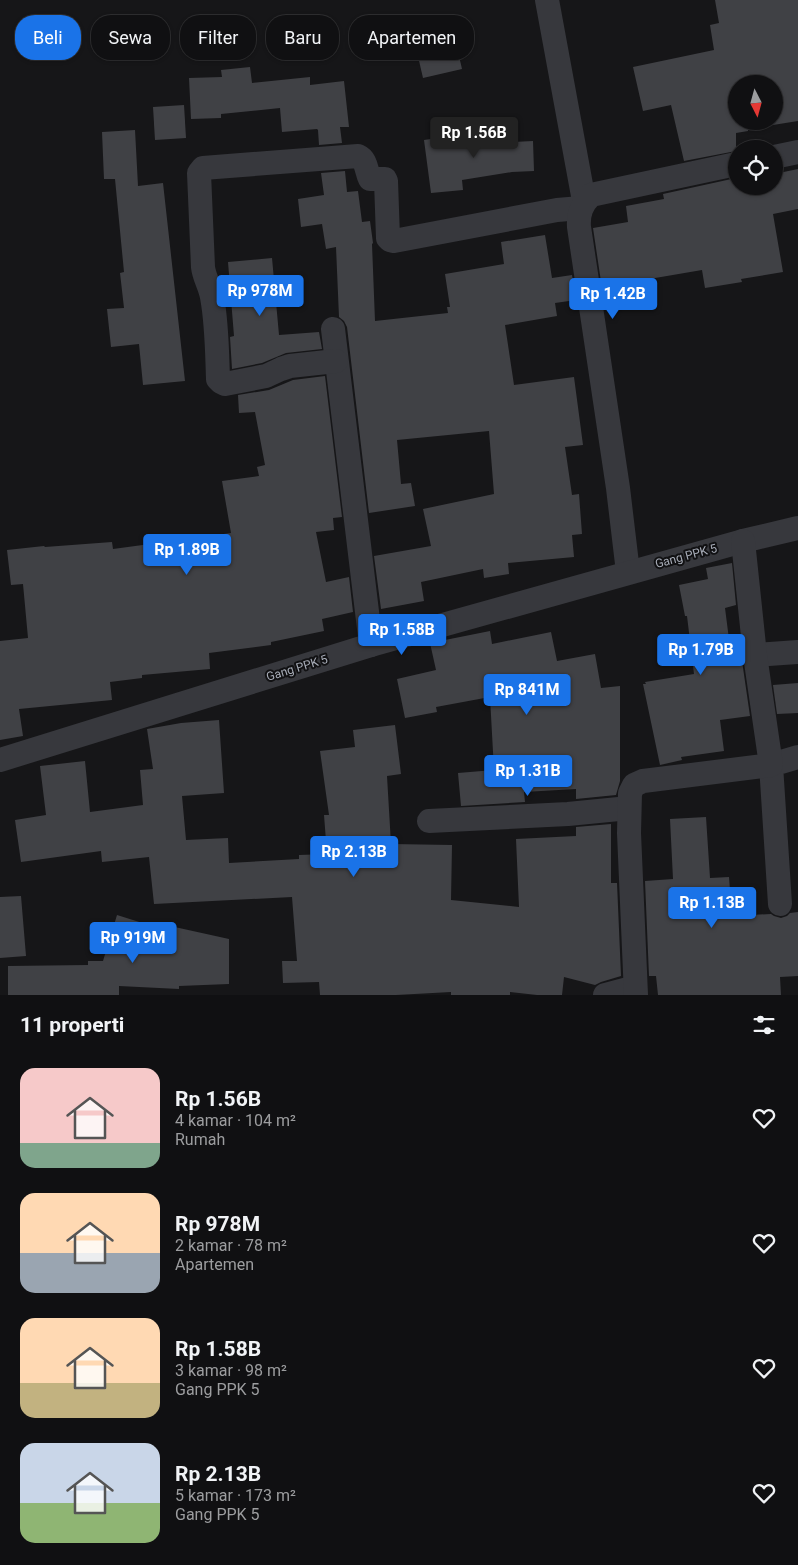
<!DOCTYPE html>
<html lang="id">
<meta charset="utf-8">
<style>
body{margin:0;font-family:Roboto,sans-serif;background:#1e1e20;color:#f1f3f6;height:100vh;display:flex;flex-direction:column;font-size:19px;white-space:nowrap}
*{box-sizing:border-box;margin:0}
p{font-size:16px;color:#9c9d9f}
.icon{flex:none;width:28px;height:28px;fill:none;stroke:currentColor;stroke-width:2;stroke-linecap:round;stroke-linejoin:round}
.map{position:relative;height:995px;overflow:hidden}
.details{display:flex;flex-direction:column;background:#101012;flex:1}
.details>*{flex:none}
.banner{position:absolute;left:15px;top:15px;width:500px;height:45px;display:flex;gap:10px}
.needle{width:32px;rotate:174deg}
.buttons{position:absolute;left:728px;top:75px;display:grid;gap:10px}
.buttons a{display:grid;place-items:center;width:55px;height:55px;border-radius:50%;background:#101012;box-shadow:0 1px 4px #0004,0 0 0 1px #303032;font-size:25px}
.price{position:absolute;translate:-50% -42px;padding:0 11px;border-radius:5px;background:#1a73e8;color:#fff;font-size:16px;line-height:32px;filter:drop-shadow(0 1px 2px #0008)}
.price::after{content:'';position:absolute;left:50%;top:30px;width:15px;height:11px;margin-left:-8px;background:inherit;clip-path:polygon(0 0,100% 0,50% 100%)}
.price.current{background:#222;color:#fff}
ul{padding:0;list-style:none}
li{display:flex;align-items:center;gap:15px;height:125px;padding:0 20px}
li span{display:grid;place-items:center;flex:none;width:140px;height:100px;border-radius:15px;color:#555}
li>.icon{margin-inline-start:auto}
span .icon{width:60px;height:60px;fill:#fffc;stroke-width:1}
li b{font-size:21px}
h2{display:flex;justify-content:space-between;align-items:center;height:60px;padding:0 20px;font-size:21px}
.pill{padding:0 18px;border-radius:20px;background:#101012;box-shadow:0 1px 4px #0004,0 0 0 1px #303032;font-size:18px;line-height:45px}
.pill.current{background:#1a73e8;color:#fff}
.map>svg:first-child{display:block}
.building{fill:#404145;fill-rule:evenodd}
.lines{fill:none;stroke-linecap:round;stroke-linejoin:round}
.street{stroke:#37383d;stroke-width:24}
.labels{text-anchor:middle;dominant-baseline:central;stroke-width:4;stroke-linejoin:round;paint-order:stroke}
.street-label{font-size:12px;fill:#a8adb8;stroke:#111113}
</style>
<div class="map">
<svg width="798" height="995" viewBox="0 0 798 995">
<rect width="100%" height="100%" fill="#161618"/>
<g class="building">
<path d="M715 0H798V121L748 129V131L736 133V151L684 161 671 105 643 111 633 67 714 50 710 25 719 23ZM736 84H774V121H736Z"/>
<path d="M456 43 462 69 423 78 417 52Z"/>
<path d="M250 67 252 83 310 77V85L344 81 349 127H340L342 143 319 145 318 130 317 129 282 132 280 108 221 114V118L191 119 189 78 222 77 221 70Z"/>
<path d="M184 105 186 138 155 140 153 107Z"/>
<path d="M135 130 138 186 163 183 185 381 143 385 139 344 111 347 107 309 124 308 120 273 124 272 115 179H104L102 132Z"/>
<path d="M492 130 494 143 533 141 534 171 512 172 462 180 463 190 431 193 424 140Z"/>
<path d="M798 169V209L773 214 783 272 741 279 742 282 705 288 702 270 626 283 628 291 603 295 593 228 628 222 626 206 664 199 663 194 736 178V186H774V174Z"/>
<path d="M345 171 347 192 358 191 362 222 370 221 373 243 372 244 375 321 448 313 447 307H450L445 274 504 264 501 242 545 235 552 278 572 275 576 300 555 303 557 316 505 325 514 385 574 377 583 445 565 447 572 495 579 494 582 534 572 535 574 557 508 563 509 574 484 578 483 569 421 582 424 601 381 609 374 556 431 546 423 509 494 494 489 431 397 440 401 484 411 483 415 506 369 513 347 327 344 321 339 317 336 247 326 249 322 224 301 227 298 199 324 195 321 173Z"/>
<path d="M272 258 279 335 319 332 322 349 286 353 262 363 232 369 230 337 234 336 228 262Z"/>
<path d="M325 376 342 517 333 518 334 530 316 532 326 582 349 577 353 612 322 619 324 631 271 642V645L209 653 210 669 142 675V678L110 682 112 700 19 709 23 736 0 740V641L28 638 23 584 11 585 7 550 44 546 45 547 112 542 113 549 231 533 222 481 259 476 257 467 265 465 255 412 239 413 238 395 269 390 293 380Z"/>
<path d="M732 563 736 605 725 608 731 655 741 654 750 716 720 720 724 751 681 757 682 760 660 765 643 684H646L645 682 694 674 687 616H685L679 585 708 579 706 568Z"/>
<path d="M490 631 492 644 551 632 557 661 595 654 601 688 620 686V781L616 795 576 799V789L524 792 525 802 461 806 458 773 494 770 490 697 436 707 437 712 405 718 397 679 436 670 430 643Z"/>
<path d="M798 683V713L777 714 773 685Z"/>
<path d="M219 720 224 793 182 796 186 840 228 838 229 863 299 859V855L327 854 324 815H329L320 751 355 747 353 730 395 725 401 774 387 776 391 844 452 845 451 900 519 907 516 839 576 836V827L611 824V883H617L621 976 601 982 595 985 564 977 562 995H537L510 992V995H451V992L396 995H320L319 982 283 983 282 961H297L292 897 154 904 149 857 102 862 101 851 21 862 15 820 46 815 40 766 85 761 90 812 143 805 140 770 153 769 147 729 181 723Z"/>
<path d="M706 817 710 878 729 877 732 916 771 914 774 916 781 918 787 916 790 913 798 912V976L780 977 781 995H658L656 976H649L645 881 673 879 670 819Z"/>
<path d="M21 896 26 956 0 958V897Z"/>
<path d="M117 915 152 926V922L229 939V984L179 986V989L119 986V995H8V966L88 965V961H103Z"/>
</g>
<g class="lines">
<g class="street">
<path d="M547 0 584 201"/>
<path d="M774 157 798 152"/>
<path d="M333 329 371 645"/>
<path d="M336 361 290 366 281 369 266 376 225 384 221 382 218 379C217 351 217 324 212 297 210 286 204 277 203 267L199 173 203 168 358 156C367 160 366 171 370 179H385L386 181 388 238 390 240 394 241 557 210 581 208"/>
<path d="M628 572 618 488 579 227C578 213 582 204 591 195L736 164"/>
<path d="M755 655 798 652"/>
<path d="M0 760 371 645 743 541 798 528"/>
<path d="M429 821 568 814 629 808"/>
<path d="M780 904 771 765 798 757"/>
<path d="M605 995 635 987"/>
<path d="M636 995 629 833 630 793 634 785 643 781 771 765 755 655 743 541"/>
</g>
</g>
<g class="labels">
<g class="street-label">
<text transform="translate(686 556) rotate(-15)">Gang PPK 5</text>
<text transform="translate(297 668) rotate(-17)">Gang PPK 5</text>
</g>
</g>
</svg>
<div class="buttons">
<a><svg class="needle" viewBox="-14 -14 28 28"><path d="M0-13l5 13h-10z" fill="#e53935"/><path d="M0 13l5-13h-10z" fill="#9c9d9f"/></svg></a>
<a><svg class="icon" aria-label="locate" viewBox="0 0 24 24"><circle cx="12" cy="12" r="6"/><path d="M12 2v4M12 18v4M2 12h4M18 12h4"/></svg></a>
</div>
<b class="price current" style="left:474px;top:159px">Rp 1.56B</b>
<b class="price" style="left:260px;top:317px">Rp 978M</b>
<b class="price" style="left:613px;top:320px">Rp 1.42B</b>
<b class="price" style="left:187px;top:576px">Rp 1.89B</b>
<b class="price" style="left:402px;top:656px">Rp 1.58B</b>
<b class="price" style="left:701px;top:676px">Rp 1.79B</b>
<b class="price" style="left:527px;top:716px">Rp 841M</b>
<b class="price" style="left:528px;top:797px">Rp 1.31B</b>
<b class="price" style="left:354px;top:878px">Rp 2.13B</b>
<b class="price" style="left:712px;top:929px">Rp 1.13B</b>
<b class="price" style="left:133px;top:964px">Rp 919M</b>
<div class="banner">
<a class="pill current">Beli</a>
<a class="pill">Sewa</a>
<a class="pill">Filter</a>
<a class="pill">Baru</a>
<a class="pill">Apartemen</a>
</div>
</div>
<section class="details">
<h2>11 properti<svg class="icon" aria-label="filters" viewBox="0 0 24 24"><path d="M4 7h16M4 17h16"/><circle cx="9" cy="7" r="2"/><circle cx="15" cy="17" r="2"/></svg></h2>
<ul>
<li><span style="background:linear-gradient(#f6c9c9 75%,#7fa58c 0)"><svg class="icon" aria-label="home" viewBox="0 0 24 24"><path d="M3 11l9-7 9 7M6 9v11h12V9"/></svg></span><div><b>Rp 1.56B</b><p>4 kamar · 104 m²</p><p>Rumah</p></div><svg class="icon" aria-label="heart" viewBox="0 0 24 24"><path d="M12 20l-8-8c-3-5 5-10 8-4 3-6 11-1 8 4z"/></svg></li>
<li><span style="background:linear-gradient(#ffd9b3 60%,#9aa5b1 0)"><svg class="icon" aria-label="home" viewBox="0 0 24 24"><path d="M3 11l9-7 9 7M6 9v11h12V9"/></svg></span><div><b>Rp 978M</b><p>2 kamar · 78 m²</p><p>Apartemen</p></div><svg class="icon" aria-label="heart" viewBox="0 0 24 24"><path d="M12 20l-8-8c-3-5 5-10 8-4 3-6 11-1 8 4z"/></svg></li>
<li><span style="background:linear-gradient(#ffd9b3 65%,#c2b280 0)"><svg class="icon" aria-label="home" viewBox="0 0 24 24"><path d="M3 11l9-7 9 7M6 9v11h12V9"/></svg></span><div><b>Rp 1.58B</b><p>3 kamar · 98 m²</p><p>Gang PPK 5</p></div><svg class="icon" aria-label="heart" viewBox="0 0 24 24"><path d="M12 20l-8-8c-3-5 5-10 8-4 3-6 11-1 8 4z"/></svg></li>
<li><span style="background:linear-gradient(#c9d6e8 60%,#8fb573 0)"><svg class="icon" aria-label="home" viewBox="0 0 24 24"><path d="M3 11l9-7 9 7M6 9v11h12V9"/></svg></span><div><b>Rp 2.13B</b><p>5 kamar · 173 m²</p><p>Gang PPK 5</p></div><svg class="icon" aria-label="heart" viewBox="0 0 24 24"><path d="M12 20l-8-8c-3-5 5-10 8-4 3-6 11-1 8 4z"/></svg></li>
</ul>
</section>
